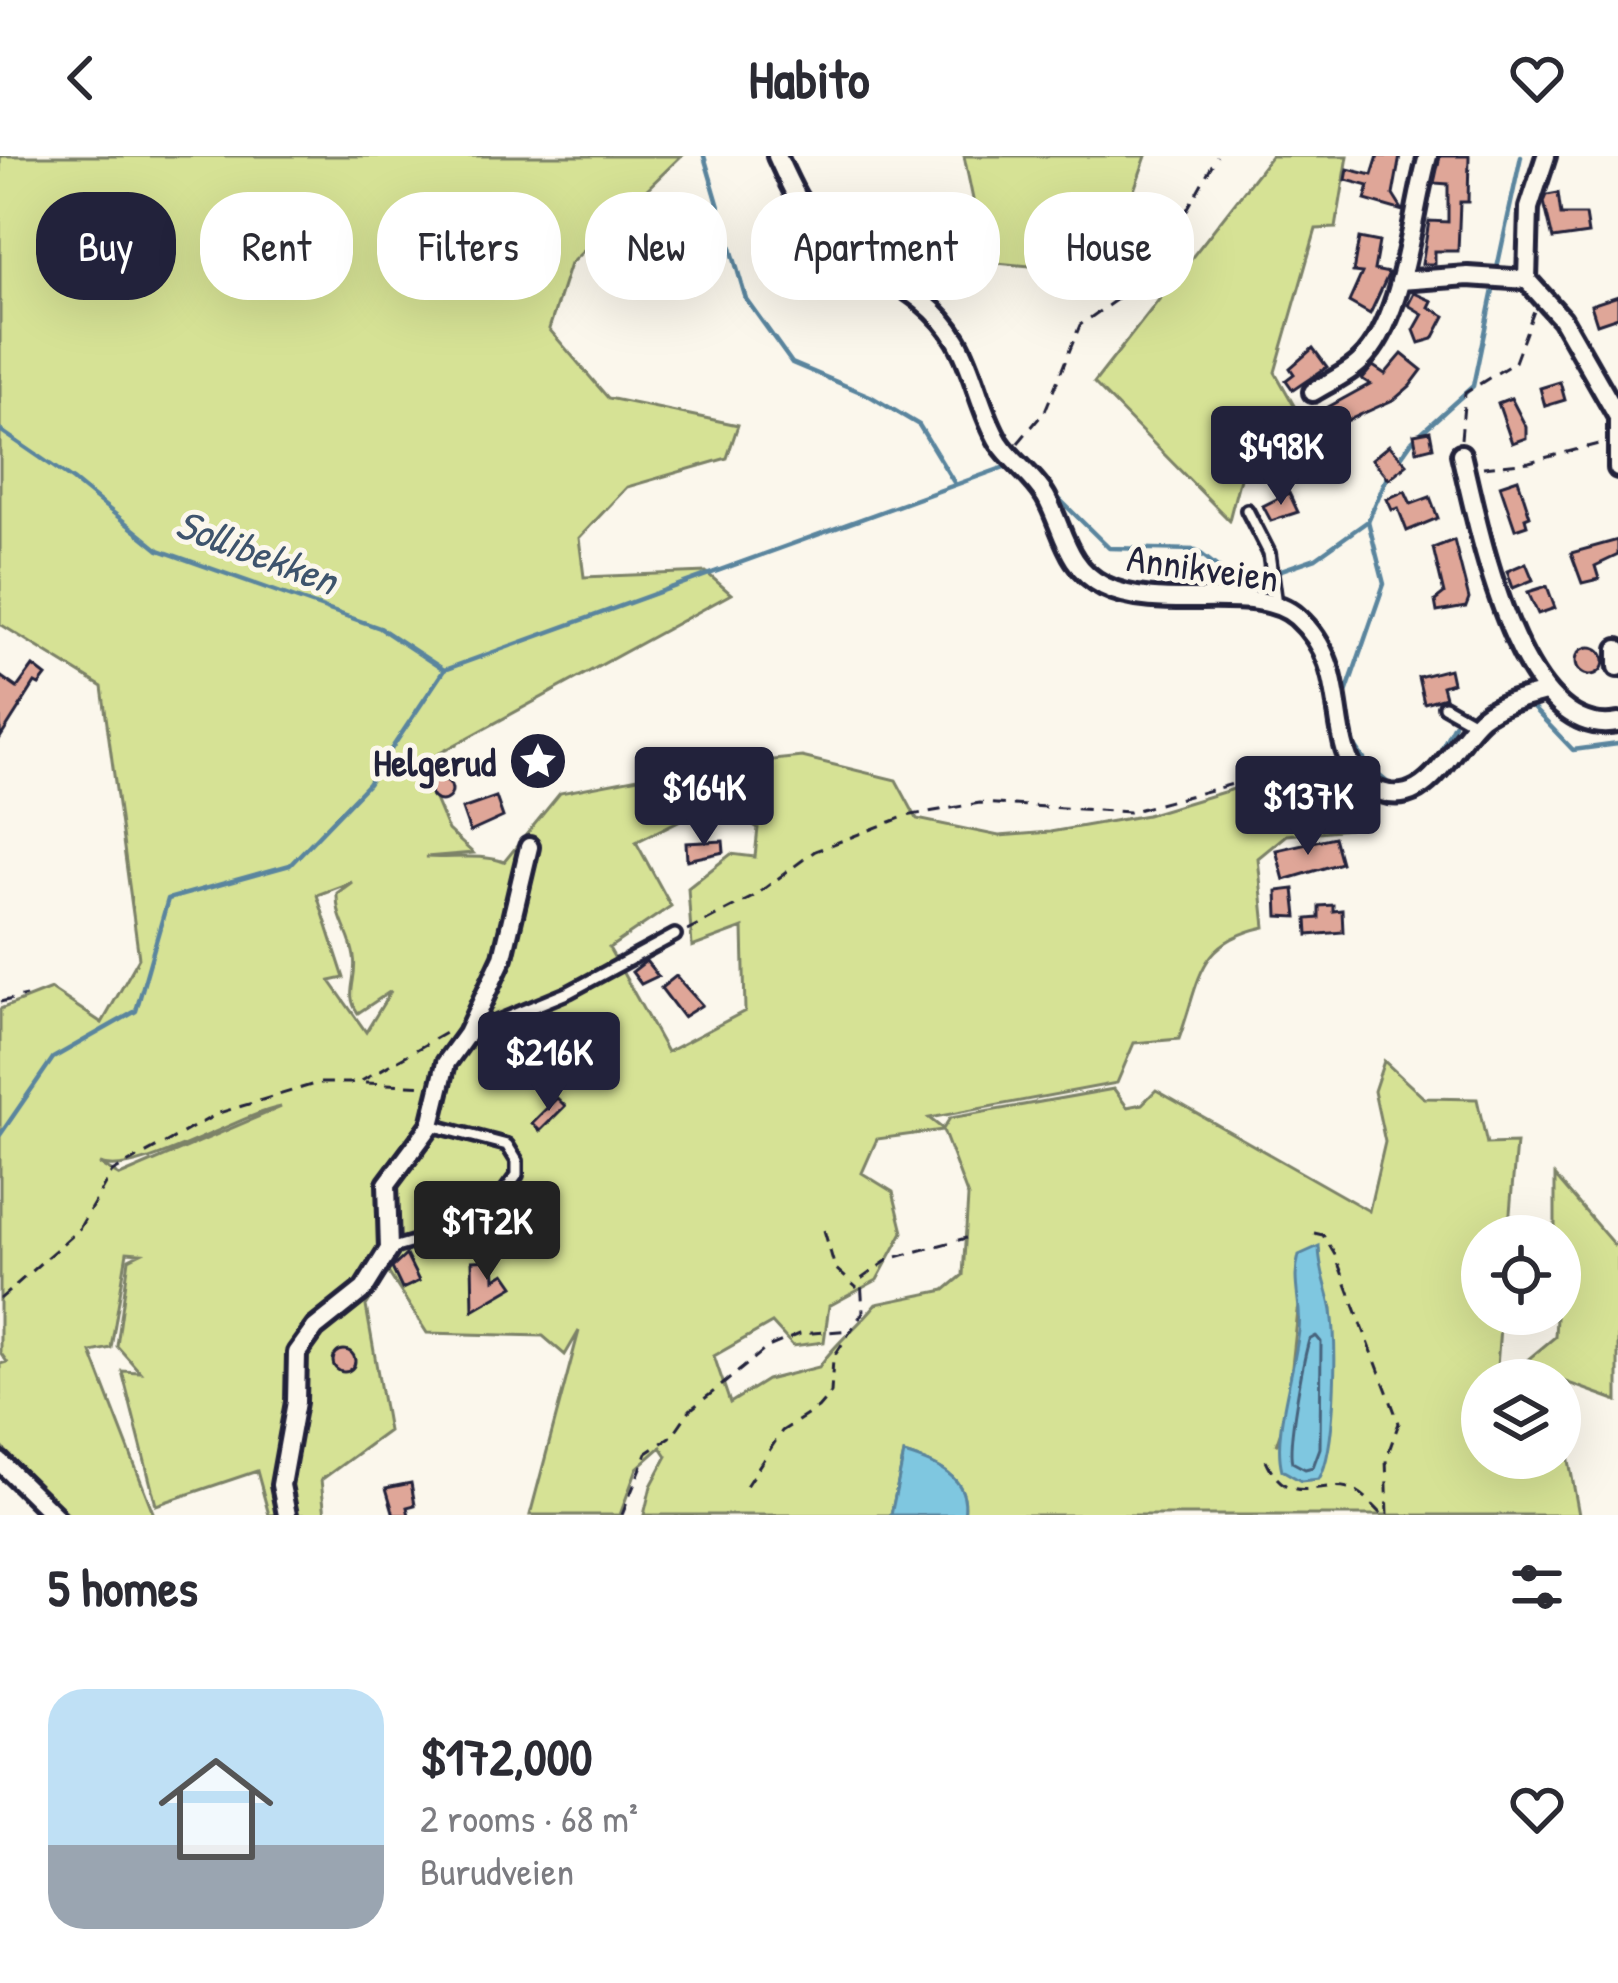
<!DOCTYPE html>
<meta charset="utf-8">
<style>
body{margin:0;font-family:"Patrick Hand",sans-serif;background:#f2f2f3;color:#2b2b33;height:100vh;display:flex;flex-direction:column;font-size:45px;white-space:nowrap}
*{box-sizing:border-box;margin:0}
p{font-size:39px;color:#7c7c81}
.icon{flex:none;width:66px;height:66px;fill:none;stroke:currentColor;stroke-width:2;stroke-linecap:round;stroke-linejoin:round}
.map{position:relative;height:1359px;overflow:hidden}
.panel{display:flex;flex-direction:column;background:#fff;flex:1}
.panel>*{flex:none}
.guide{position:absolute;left:36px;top:36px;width:1548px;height:108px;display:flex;gap:24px}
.fabs{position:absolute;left:1461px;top:1059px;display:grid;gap:24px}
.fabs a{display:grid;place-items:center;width:120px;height:120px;border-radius:50%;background:#fff;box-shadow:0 12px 48px #0002;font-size:60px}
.price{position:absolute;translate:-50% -102px;padding:0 27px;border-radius:12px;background:#22223b;color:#fff;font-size:39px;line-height:78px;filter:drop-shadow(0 3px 6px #0008)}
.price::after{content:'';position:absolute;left:50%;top:72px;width:36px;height:27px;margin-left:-18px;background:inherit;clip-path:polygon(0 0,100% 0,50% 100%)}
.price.current{background:#222;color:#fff}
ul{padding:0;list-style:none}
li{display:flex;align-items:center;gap:36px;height:300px;padding:0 48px}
li span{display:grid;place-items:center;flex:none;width:336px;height:240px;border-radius:36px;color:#555}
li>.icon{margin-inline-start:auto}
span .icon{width:144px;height:144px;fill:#fffc;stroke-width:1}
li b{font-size:51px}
h2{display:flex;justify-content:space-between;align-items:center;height:144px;padding:0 48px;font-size:51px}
.chip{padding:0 42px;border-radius:48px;background:#fff;box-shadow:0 12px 48px #0002;font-size:42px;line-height:108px}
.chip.current{background:#22223b;color:#fff}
header{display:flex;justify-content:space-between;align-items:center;height:156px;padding:0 48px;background:#fff;font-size:54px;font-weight:800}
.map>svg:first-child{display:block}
.green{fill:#d6e295;stroke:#7c8268;stroke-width:3;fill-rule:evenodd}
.water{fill:#7fc7e0;stroke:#5a859e;stroke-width:3}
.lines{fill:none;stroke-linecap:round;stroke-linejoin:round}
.shore{stroke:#47647d;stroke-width:3}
.stream{stroke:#5a859e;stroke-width:4.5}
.building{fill:#dfa698;stroke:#22223b;stroke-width:3}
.service-casing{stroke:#22223b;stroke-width:18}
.minor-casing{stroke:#22223b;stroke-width:26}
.path{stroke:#22223b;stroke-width:3;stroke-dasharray:12 9;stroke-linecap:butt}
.service{stroke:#fbf7ec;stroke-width:9}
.minor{stroke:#fbf7ec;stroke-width:16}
.labels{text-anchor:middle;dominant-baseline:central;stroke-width:10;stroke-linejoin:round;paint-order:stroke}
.street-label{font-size:39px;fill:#22223b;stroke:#fbf7ec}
.poi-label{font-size:39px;font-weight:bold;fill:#22223b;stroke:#fbf7ec;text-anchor:end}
.water-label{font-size:42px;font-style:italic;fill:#3e546d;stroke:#fbf7ec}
</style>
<header><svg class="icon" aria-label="back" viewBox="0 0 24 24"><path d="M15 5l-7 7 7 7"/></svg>Habito<svg class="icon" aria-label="heart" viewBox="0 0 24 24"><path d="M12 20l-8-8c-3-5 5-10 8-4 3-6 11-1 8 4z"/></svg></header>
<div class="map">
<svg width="1618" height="1359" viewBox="0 0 1618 1359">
<rect width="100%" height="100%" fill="#fbf7ec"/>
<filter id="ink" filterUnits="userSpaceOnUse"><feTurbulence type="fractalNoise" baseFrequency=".00833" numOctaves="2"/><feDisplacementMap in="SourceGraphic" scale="24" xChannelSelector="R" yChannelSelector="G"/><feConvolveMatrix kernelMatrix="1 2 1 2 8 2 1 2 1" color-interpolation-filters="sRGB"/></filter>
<g filter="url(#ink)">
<g class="green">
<path d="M0 0H681L570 108 549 173 608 242 738 269 727 302 627 331 579 382 584 421 706 416 731 438 420 608 448 674 473 697 426 701C450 703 482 697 504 706L560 637 685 613 802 601 896 624 917 663 999 680 1050 676 1147 659 1297 614H1329L1353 623 1358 639 1349 673 1286 679 1258 702 1265 771C1196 786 1201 823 1179 883L1134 887 1117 927 929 962 943 973 950 962 1114 933 1127 951 1142 948 1156 934 1369 1055 1385 986 1374 935 1384 905 1424 942 1477 943 1487 988 1516 987 1508 1080H1482V1158H1501L1496 1224H1482V1302H1560V1255L1579 1359H964C971 1321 934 1307 904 1298L891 1359H644L651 1330 667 1300 661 1291 637 1312 620 1359H530L579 1175 565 1199 543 1180 427 1177 388 1116 366 1150 388 1275 321 1324 325 1359H269L257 1315 156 1349 122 1215 140 1216 117 1190 129 1103 141 1097 127 1096 111 1192 91 1196 154 1359H69L62 1353 0 1289V1208L7 1206 0 1196V853L51 833 102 867 139 802 102 531 0 468ZM717 646 758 672 755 701 731 698 688 732 692 791 743 772 745 855 667 896 609 792 671 750 636 686ZM352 726 337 737C336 764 350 776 354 801 358 823 344 838 358 857L391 835 366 876 330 825 344 822 317 739ZM281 951 120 1020 99 1008C137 1023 234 960 281 951ZM943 974 968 1041 963 1119 945 1134 876 1148C857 1172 836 1186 819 1211L767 1224 730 1247 714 1200 772 1167 793 1190 824 1186 829 1150 877 1124 903 1076 893 1036 862 1017 877 983ZM1319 1092 1320 1119 1332 1152 1330 1232 1276 1289 1287 1257 1298 1155Z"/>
<path d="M964 0H1146L1105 117 986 106Z"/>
<path d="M1271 0H1348L1336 72 1316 73 1275 216 1301 262 1242 314 1229 364 1094 227Z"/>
<path d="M1555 1020 1614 1089 1618 1086V1245L1560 1224H1503L1555 1181 1560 1080H1555Z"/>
</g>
<g class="water">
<path d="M1319 1090C1319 1114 1328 1132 1332 1155 1337 1190 1336 1295 1319 1323L1301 1325 1282 1314C1272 1278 1295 1214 1299 1174 1302 1147 1291 1127 1299 1099Z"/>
<path d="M904 1298C934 1307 971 1320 964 1359H891Z"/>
</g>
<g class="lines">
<path class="shore" d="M1316 1180 1321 1186 1320 1292 1313 1311 1305 1313 1292 1306C1287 1289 1303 1206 1309 1184Z"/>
<g class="stream">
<path d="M704 0 746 143 792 207 870 240 919 269 955 328"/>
<path d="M1496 117 1521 0"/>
<path d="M0 274 73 324 159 394 380 472 444 514"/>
<path d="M1398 305 1412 285 1473 230 1494 129"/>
<path d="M1048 332 1109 392 1196 394 1229 420 1255 423 1316 402 1368 365 1388 319"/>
<path d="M1344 543 1384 428 1368 365"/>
<path d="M1532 551 1573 594 1618 588"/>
<path d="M1350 583 1370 612 1393 631 1417 624"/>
<path d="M1434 607 1454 568"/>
<path d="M0 979 53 902 136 855 168 743 290 709 368 628 444 514 1013 308"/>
</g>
</g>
<g class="building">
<path d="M1378 0H1400L1393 39 1403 55 1365 44 1369 30 1346 24 1348 13 1372 19Z"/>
<path d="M1440 0H1469L1468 46H1460L1458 95H1435V108H1422L1429 65 1448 66V28L1434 27Z"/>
<path d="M1558 37 1561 59H1585L1588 78 1553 83 1544 46 1547 39Z"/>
<path d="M1359 82 1379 86 1374 114 1389 117 1370 158 1349 146 1362 117 1353 116Z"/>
<path d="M1414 137 1432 145 1429 151 1445 160 1433 183 1419 187 1414 174 1423 158 1408 149Z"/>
<path d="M1618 140V161L1597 168 1591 149Z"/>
<path d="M1313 192 1327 211 1293 234 1286 224 1294 218 1290 212Z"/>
<path d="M1402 198 1422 214 1410 230 1395 243 1331 272 1323 254 1370 228 1362 223 1373 210 1385 218Z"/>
<path d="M1560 226 1565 244 1545 250 1540 232Z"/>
<path d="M1511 242 1526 271V282L1512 287 1498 247Z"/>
<path d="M1430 275 1433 291 1417 295 1414 278Z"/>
<path d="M1308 279 1319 298 1293 314 1288 306 1271 316 1264 305Z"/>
<path d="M1389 289 1407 308 1389 323 1372 303Z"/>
<path d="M1518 323 1530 360 1525 362 1527 369 1515 373 1500 329Z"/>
<path d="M1405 335 1411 348 1430 341 1438 362 1407 375 1398 352 1392 354 1387 343Z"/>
<path d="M1289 337 1298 356 1271 365 1263 350Z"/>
<path d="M1454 384 1469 443 1466 451 1437 456 1435 445 1444 438 1433 392Z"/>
<path d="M1618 384V399L1595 410 1599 423 1582 427 1571 397Z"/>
<path d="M1526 407 1533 424 1513 432 1507 415Z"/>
<path d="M1547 430 1555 452 1538 458 1528 436Z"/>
<circle cx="1590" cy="505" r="14"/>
<path d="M33 510 46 520 39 529 35 527 0 582V520L17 532Z"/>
<path d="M1449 513 1452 527 1442 530 1445 541 1424 547 1418 521Z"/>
<circle cx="441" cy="634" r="11"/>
<path d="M496 641 503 661 470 676 462 653Z"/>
<path d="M1334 681 1341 707 1284 724 1276 694Z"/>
<path d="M723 685 724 696 687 704 686 687Z"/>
<path d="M1294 733 1297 761 1278 760 1277 735Z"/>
<path d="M1333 749V755L1342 754 1343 776 1308 779 1307 763 1319 762V750Z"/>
<path d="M646 805 658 820 641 828 632 816Z"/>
<path d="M676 820 702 849 683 861 661 832Z"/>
<path d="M557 942 565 950 540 975 532 967Z"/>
<path d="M533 1052 534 1081H519L518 1053Z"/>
<path d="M406 1099 419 1125 402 1133 392 1112Z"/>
<path d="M494 1104 495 1123 505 1117 514 1130 473 1154 472 1105Z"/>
<circle cx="344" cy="1205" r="11"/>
<path d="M411 1327 415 1349 407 1351 409 1359H394L386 1332Z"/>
</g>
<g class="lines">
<defs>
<g id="service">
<path d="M1247 354 1269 397 1276 448"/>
<path d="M1444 550 1476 568"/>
<path d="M467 878 569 836 675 779"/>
<path d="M389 1093 482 1066 517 1019V1005L507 989 431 969"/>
</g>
<g id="minor">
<path d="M777 0C788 24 799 50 818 70 860 115 925 129 957 185 975 217 980 254 999 286 1012 306 1034 320 1046 341 1064 374 1066 411 1104 430 1162 459 1258 425 1297 461 1354 512 1324 582 1362 626 1424 669 1448 590 1482 561 1500 547 1524 542 1545 536"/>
<path d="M1546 0 1529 52 1527 124 1562 163 1618 261"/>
<path d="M1400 125 1468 120 1527 124"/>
<path d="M1313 236C1329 226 1348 218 1361 205 1405 162 1411 59 1428 0"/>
<path d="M1618 265V312"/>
<path d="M1461 298C1478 368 1518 586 1618 567"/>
<path d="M1618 493V511"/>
<path d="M0 1306 54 1359"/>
<path d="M287 1359 281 1329 296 1246 297 1197 315 1172 364 1133 389 1093 387 1028 431 969 446 907 467 878 503 801 529 691"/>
</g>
</defs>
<use href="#service" class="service-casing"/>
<use href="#minor" class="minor-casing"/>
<g class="path">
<path d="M1461 283 1465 237 1515 206 1535 152"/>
<path d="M1018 287 1045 255 1080 169 1150 120 1217 0"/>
<path d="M1483 311 1529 306 1602 287"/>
<path d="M687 775 753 741 815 695 906 660 980 647 1129 656 1296 611 1335 612"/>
<path d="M0 846 26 840"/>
<path d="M365 927 427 930"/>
<path d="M824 1074 835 1112 857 1132"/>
<path d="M1314 1077 1323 1079 1335 1099 1399 1267 1386 1303 1388 1359"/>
<path d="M0 1143 79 1073 112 1016 219 957 318 927H358L447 876"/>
<path d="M1266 1304C1289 1355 1318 1322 1352 1333 1364 1337 1374 1351 1383 1359"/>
<path d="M746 1330 782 1275 818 1252 831 1237 833 1202 863 1156 861 1123 889 1103 966 1082"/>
<path d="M622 1359 647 1297 672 1280 690 1254 722 1229 768 1191 800 1178 852 1174"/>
</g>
<use href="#service" class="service"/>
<use href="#minor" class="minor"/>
</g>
</g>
<defs>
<symbol id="sight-disc" viewBox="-11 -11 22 22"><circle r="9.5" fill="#22223b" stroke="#fbf7ec"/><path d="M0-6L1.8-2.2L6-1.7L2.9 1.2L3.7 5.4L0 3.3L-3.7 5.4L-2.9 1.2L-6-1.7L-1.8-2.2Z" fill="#fff"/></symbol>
</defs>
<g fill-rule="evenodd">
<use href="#sight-disc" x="505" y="572" width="66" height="66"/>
</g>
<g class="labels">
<g class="street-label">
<text transform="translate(1203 411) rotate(8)">Annikveien</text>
</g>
<g class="poi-label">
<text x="496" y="605">Helgerud</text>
</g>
<g class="water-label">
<text transform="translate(257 395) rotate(21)">Sollibekken</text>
</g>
</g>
</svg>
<div class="fabs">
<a><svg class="icon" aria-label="locate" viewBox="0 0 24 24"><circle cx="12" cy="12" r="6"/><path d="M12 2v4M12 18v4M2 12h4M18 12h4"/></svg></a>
<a><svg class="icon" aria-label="layers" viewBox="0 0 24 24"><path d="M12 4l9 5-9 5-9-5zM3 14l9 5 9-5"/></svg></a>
</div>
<b class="price" style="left:1281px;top:352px">$498K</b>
<b class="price" style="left:704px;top:693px">$164K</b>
<b class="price" style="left:1308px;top:702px">$137K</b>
<b class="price" style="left:549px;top:958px">$216K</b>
<b class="price current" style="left:487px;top:1127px">$172K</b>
<div class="guide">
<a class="chip current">Buy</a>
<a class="chip">Rent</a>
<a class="chip">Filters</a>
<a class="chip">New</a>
<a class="chip">Apartment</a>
<a class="chip">House</a>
</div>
</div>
<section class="panel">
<h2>5 homes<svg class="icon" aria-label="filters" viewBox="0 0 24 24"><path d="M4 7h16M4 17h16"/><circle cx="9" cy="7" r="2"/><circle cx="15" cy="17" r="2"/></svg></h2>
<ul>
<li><span style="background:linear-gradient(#bfe0f5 65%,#9aa5b1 0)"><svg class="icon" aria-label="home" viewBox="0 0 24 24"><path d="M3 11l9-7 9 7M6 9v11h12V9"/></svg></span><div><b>$172,000</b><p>2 rooms · 68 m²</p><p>Burudveien</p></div><svg class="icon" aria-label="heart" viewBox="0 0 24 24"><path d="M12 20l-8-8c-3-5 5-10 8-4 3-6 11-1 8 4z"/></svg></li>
</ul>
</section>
